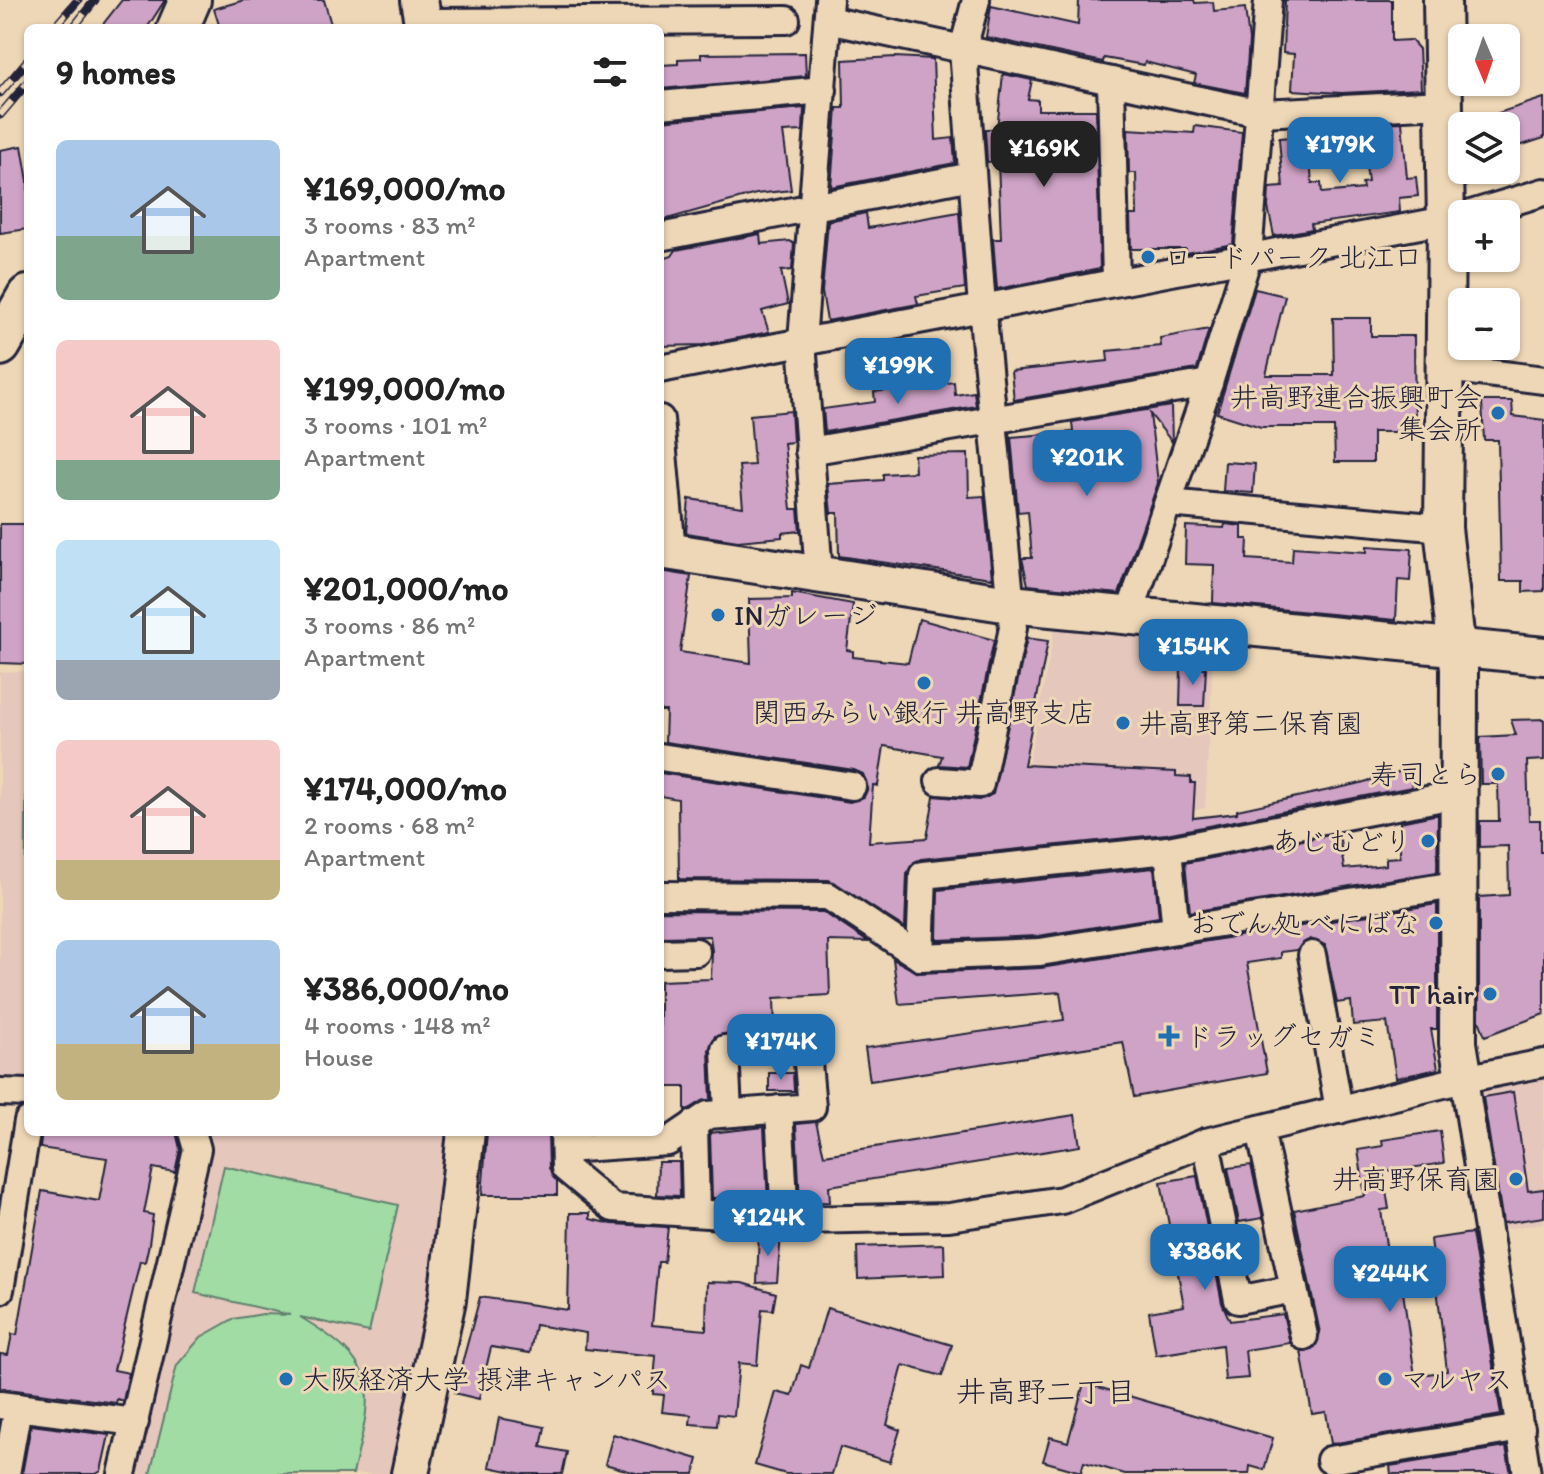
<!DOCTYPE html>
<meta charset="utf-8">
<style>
body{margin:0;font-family:Itim,"Klee One",sans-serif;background:#f2f2f2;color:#222;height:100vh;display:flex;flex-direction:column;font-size:30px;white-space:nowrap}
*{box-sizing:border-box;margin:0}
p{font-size:26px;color:#767676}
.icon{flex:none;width:44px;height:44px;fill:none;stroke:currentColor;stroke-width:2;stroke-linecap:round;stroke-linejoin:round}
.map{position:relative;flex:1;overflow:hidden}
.panel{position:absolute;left:24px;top:24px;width:640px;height:1112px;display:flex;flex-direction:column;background:#fff;border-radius:12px;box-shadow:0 2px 6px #0004}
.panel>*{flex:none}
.needle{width:52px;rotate:178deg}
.buttons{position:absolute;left:1448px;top:24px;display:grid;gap:16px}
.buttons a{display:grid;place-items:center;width:72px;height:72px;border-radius:12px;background:#fff;box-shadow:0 2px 6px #0004;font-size:40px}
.price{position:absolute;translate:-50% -68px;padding:0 18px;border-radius:16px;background:#1f6fb2;color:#fff;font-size:26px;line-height:52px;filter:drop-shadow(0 2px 4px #0008)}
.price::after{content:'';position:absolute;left:50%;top:48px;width:24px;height:18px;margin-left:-12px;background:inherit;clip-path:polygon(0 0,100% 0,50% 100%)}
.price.active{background:#222;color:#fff}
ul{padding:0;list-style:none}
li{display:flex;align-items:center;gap:24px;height:200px;padding:0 32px}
li span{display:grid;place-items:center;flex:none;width:224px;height:160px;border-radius:12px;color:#555}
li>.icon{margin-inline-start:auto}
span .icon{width:96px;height:96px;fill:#fffc;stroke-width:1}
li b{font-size:34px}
h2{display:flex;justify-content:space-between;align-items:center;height:96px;padding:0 32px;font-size:34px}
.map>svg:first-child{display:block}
.built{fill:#e5c7bb}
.green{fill:#a0dca3;stroke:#617f6f;stroke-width:2}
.building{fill:#cfa3c6;stroke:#22223b;stroke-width:2}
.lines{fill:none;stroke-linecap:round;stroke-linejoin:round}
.street-casing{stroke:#22223b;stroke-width:32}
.secondary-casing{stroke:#22223b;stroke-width:42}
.primary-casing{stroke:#22223b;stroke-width:46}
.street{stroke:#eed7b6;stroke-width:26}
.secondary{stroke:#eed7b6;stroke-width:36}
.primary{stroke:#eed7b6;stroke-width:40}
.rail-casing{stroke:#22223b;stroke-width:9}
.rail{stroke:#eed7b6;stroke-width:6;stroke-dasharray:18;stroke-linecap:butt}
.poi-dot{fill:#1f6fb2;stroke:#eed7b6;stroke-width:3}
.labels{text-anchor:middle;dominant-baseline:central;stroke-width:6;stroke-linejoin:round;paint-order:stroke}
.poi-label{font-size:28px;fill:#22223b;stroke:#eed7b6;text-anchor:start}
.neighbourhood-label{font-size:30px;fill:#22223b;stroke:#eed7b6}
</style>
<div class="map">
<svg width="1544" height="1474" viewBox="0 0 1544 1474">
<rect width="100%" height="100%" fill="#eed7b6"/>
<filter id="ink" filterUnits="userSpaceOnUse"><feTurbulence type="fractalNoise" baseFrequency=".0125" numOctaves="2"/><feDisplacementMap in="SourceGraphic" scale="16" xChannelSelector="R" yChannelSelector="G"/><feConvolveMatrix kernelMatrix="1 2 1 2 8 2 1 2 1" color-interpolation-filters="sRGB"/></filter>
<g filter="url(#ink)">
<g class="built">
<path d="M1056 623 1214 639 1205 808 1179 814 1016 828Z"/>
<path d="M28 671V1083L0 1082V672Z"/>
<path d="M1544 1075V1223L1497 1230 1476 1101 1482 1089Z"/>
<path d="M202 1132H450L435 1297 395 1474H133Z"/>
</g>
<g class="green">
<path d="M27 700H28V935H25Z"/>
<path d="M224 1166 398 1205 369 1332 300 1317C383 1366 373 1389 353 1474H150L177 1365 201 1337 233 1319 263 1314 290 1315 195 1293Z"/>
</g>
<g class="building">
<path d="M122 0H165L147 28H100Z"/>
<path d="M244 0H324L332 28H220L214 9Z"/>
<path d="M1079 0H1194L1195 3 1213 2 1214 11 1245 8 1249 40 1245 93 1194 83 1196 75 1145 62 1144 65 1104 58 1103 62 986 37 991 6 1078 25Z"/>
<path d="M1285 0H1392V41L1411 40 1419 49 1421 89 1342 93 1292 90 1294 54 1283 53Z"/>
<path d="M805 53 806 76 660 89V65L678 64V59L701 58V54Z"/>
<path d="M895 57 933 59 936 140 953 138 955 163 831 187 837 108H844L843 60Z"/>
<path d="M1003 74 1032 80 1028 99 1038 100V110H1096L1100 269 997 289 993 239H1001L998 161 987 162 985 129H997Z"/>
<path d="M1544 98V138L1510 149 1506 126H1503L1498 113Z"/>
<path d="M804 108 803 131 783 132 791 190 756 194 660 221V121Z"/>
<path d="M1402 122 1407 178 1416 177 1418 196 1399 198 1400 212 1311 224 1312 229 1274 236 1268 207 1269 188 1283 187 1279 138 1308 136 1312 183H1321L1322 193 1363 189 1362 183 1368 182 1363 141 1380 139 1378 123Z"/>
<path d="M1195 126 1242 132 1233 244 1186 253V249H1131L1130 215H1137L1136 173H1129L1128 129 1194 133Z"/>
<path d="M22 146 28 181V229L0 233V150Z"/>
<path d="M959 212 965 288 916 296 918 304 827 321 822 292 828 221 866 213 868 228Z"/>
<path d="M760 234 761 244 790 241 794 244 792 270 781 271 788 304 762 311 769 332 703 345 660 346V260L672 256 676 250Z"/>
<path d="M1255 289 1285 296 1266 375H1334L1333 318H1371V336H1414L1415 432H1373V462H1335L1334 427H1261L1217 413Z"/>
<path d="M1209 329 1197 369 1014 400 1011 371 1108 361 1107 351 1161 346 1160 338Z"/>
<path d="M954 382 955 395 974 392 976 406 825 432 823 409 875 402 874 392Z"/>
<path d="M1482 401H1512L1513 416 1544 420V591L1523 592V581H1501L1498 440H1484Z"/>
<path d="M1171 406 1172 442 1150 414 1158 483 1119 594 1028 585 1022 558H1032L1028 511 1018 512 1011 437 1073 432 1072 422Z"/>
<path d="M791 411 793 442 784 443 791 509H798L800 531 782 533V537L738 541 686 533 689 499 743 507 739 466 754 465 750 415Z"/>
<path d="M968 454 969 497 984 496 992 578 839 556 838 513H831L828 484 883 480V474L915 472 914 455Z"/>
<path d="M1225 462 1255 464 1253 493 1223 491Z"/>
<path d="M0 524H28V664L0 663Z"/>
<path d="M1225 524 1242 526V539H1248L1247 559 1292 562 1293 547 1367 552V546L1412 549 1410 581 1398 580 1396 620 1213 603 1214 565 1185 564 1186 526 1224 528Z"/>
<path d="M660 571 691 576 680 652 751 663 749 599 792 598V593L853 604 847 650 853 651V657L908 663 919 619 994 640 967 767 939 765 942 756 884 746 878 786 873 785 869 842 927 838 934 796 979 800 993 794 1027 638 1048 641 1024 765 1176 772V776L1191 777V783H1195L1193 818 1237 813V810L1357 784 1399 772V769L1408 768 1412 787 1166 834 921 859 914 862 907 874 905 928 829 880 679 879 678 799 660 796V773L850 802 864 797 868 788 863 774 854 770 665 742 666 711H660Z"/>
<path d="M1181 667 1206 668 1204 706H1180Z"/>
<path d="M1544 719V760L1527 761 1529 820H1540V852H1544V1014L1485 1036 1479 1020V897L1509 895 1508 846 1480 847V821H1499L1498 784H1481L1480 737 1516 735 1511 720Z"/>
<path d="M1434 815H1438L1437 872 1190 912 1185 863 1339 833 1344 869 1386 865V858L1400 857V822Z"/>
<path d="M1154 868 1159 917 1038 936 937 940 938 890Z"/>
<path d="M1437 904V1029H1431L1438 1069 1396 1078 1387 1022 1353 1025 1351 1001 1337 1003 1325 945 1310 939 1297 950 1281 952V958L1247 963 1267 1073 1134 1097 1123 1042 870 1081 865 1048 1064 1020 1060 992 899 1004 893 959 919 973 1041 968Z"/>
<path d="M660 911 823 912 868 942 828 941 830 995 774 998 775 1028 715 1036 709 1050 711 1099 685 1111V1087H660V981L711 979 712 951 710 936 660 937Z"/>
<path d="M769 1073H793L794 1091H769Z"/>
<path d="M1513 1092 1528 1191 1544 1189V1217L1503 1223 1483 1097Z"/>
<path d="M1075 1115 1080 1146 829 1186 830 1202 800 1203 796 1124 816 1122 824 1155Z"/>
<path d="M764 1127 768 1202 760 1201 761 1197 712 1198 710 1133Z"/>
<path d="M1440 1131 1444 1163 1383 1172 1389 1209 1381 1210 1387 1252 1397 1250 1415 1376 1447 1371 1431 1239 1472 1233 1501 1415 1331 1444 1326 1412 1312 1414 1301 1351 1315 1347 1320 1333 1294 1210 1365 1196 1358 1150 1383 1146 1382 1140Z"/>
<path d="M42 1132H176L180 1149 175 1172 153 1168 144 1213 153 1215 149 1244 145 1262 140 1261 114 1370 129 1373 123 1401 117 1399 116 1403 0 1388V1354L8 1355 12 1334 17 1335 42 1191 99 1201 107 1158 40 1148Z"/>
<path d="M487 1132H548L549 1168 557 1182V1195H482Z"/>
<path d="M658 1162H679L680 1196 657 1195Z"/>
<path d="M1251 1165 1263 1218 1239 1222 1228 1168Z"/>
<path d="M1197 1176 1222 1303 1230 1321 1283 1314 1290 1343 1245 1350 1248 1378 1225 1380 1222 1345 1156 1355 1149 1312 1184 1306 1161 1182Z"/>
<path d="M570 1213H590V1219L612 1224 668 1227 664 1262H658L652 1325 706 1330 707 1282 742 1283 776 1293 773 1310 762 1309 757 1365 739 1363 734 1416 718 1414 717 1426 690 1424 691 1415 662 1412 664 1395 653 1394 656 1356 585 1349 586 1333 535 1325 530 1353 491 1347 479 1399 454 1393 480 1297 568 1310Z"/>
<path d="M759 1233 781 1235 777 1282 757 1283Z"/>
<path d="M944 1244 945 1275 858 1279 857 1247Z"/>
<path d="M827 1308 952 1345 942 1376 903 1365 887 1425 900 1430 890 1462 840 1447 832 1474H786L755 1465 776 1392 792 1396 801 1365 809 1368Z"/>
<path d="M1084 1383 1273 1438 1264 1470 1250 1466 1249 1474H1125L1084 1462 1081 1472 1043 1461 1050 1437 1068 1442Z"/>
<path d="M499 1418 545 1427 541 1447 567 1452 562 1474H523L489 1467Z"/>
<path d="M31 1425 109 1435 101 1471 96 1474H22Z"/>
<path d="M613 1434 698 1459 694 1474H639L605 1464Z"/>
<path d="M1506 1447 1511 1474H1391L1390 1466Z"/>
</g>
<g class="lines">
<defs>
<g id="street">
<path d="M828 20 1260 113 1444 104"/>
<path d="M422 22 786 20"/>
<path d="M1111 81 1116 281"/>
<path d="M660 105 823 90"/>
<path d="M1471 214 1544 192"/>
<path d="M660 237 972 176"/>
<path d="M1446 368 1544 380"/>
<path d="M660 369 1462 217"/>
<path d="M660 419 672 552"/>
<path d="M809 451 1209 383"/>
<path d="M1168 503 1443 528"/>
<path d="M819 575 802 341 829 0"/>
<path d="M1129 615 1209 383 1248 257 1268 0"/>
<path d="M660 757 852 786"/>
<path d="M939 781 980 784 1013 628 982 307 963 49 976 0"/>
<path d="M1168 850 1176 930"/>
<path d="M660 895 828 896 920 957 1040 952 1461 884"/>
<path d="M660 953 696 952"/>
<path d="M1312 955 1339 1110"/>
<path d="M920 957 923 875 1168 850 1459 794"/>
<path d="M1464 1079 1527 1474"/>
<path d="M0 1092 28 1093"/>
<path d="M779 1109 785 1219"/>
<path d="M694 1124 696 1210"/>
<path d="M1260 1129 1304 1336"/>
<path d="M564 1132 565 1168 613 1208 803 1220 949 1217 1062 1200 1206 1142 1464 1079 1544 1063"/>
<path d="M1206 1142 1238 1300 1294 1289"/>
<path d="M565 1149 668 1142 708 1115 812 1107 806 1041 725 1049 728 1113"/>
<path d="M0 1290 28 1121"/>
<path d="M0 1405 135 1422"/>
<path d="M1330 1460 1521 1428"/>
<path d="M6 1474 18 1407"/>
<path d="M122 1474 197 1149 192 1132"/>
</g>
<g id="secondary">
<path d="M419 0 424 28"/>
<path d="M1442 0 1446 222 1443 528 1459 669 1458 1043 1464 1079"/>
<path d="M660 550 1010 604 1544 656"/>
<path d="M410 1474 447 1300 466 1132"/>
</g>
<g id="primary">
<path d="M178 28 190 0"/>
<path d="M0 345 28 296"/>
</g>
</defs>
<use href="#street" class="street-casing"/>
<use href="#secondary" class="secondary-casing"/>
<use href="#primary" class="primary-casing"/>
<use href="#street" class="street"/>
<use href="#secondary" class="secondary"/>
<use href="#primary" class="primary"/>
<defs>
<g id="rail">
<path d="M54 28 78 0"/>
<path d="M73 28 95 0"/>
<path d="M0 93 28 60"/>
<path d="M0 115 28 82"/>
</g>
</defs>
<use href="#rail" class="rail-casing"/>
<use href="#rail" class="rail"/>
</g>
</g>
<g class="poi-dot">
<circle cx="1148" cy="257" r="8"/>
<circle cx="1498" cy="413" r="8"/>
<circle cx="718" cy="615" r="8"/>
<circle cx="924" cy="683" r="8"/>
<circle cx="1123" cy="723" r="8"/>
<circle cx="1498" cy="774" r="8"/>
<circle cx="1428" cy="841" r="8"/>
<circle cx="1436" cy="923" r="8"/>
<circle cx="1490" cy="994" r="8"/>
<path d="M1165 1024h8v8h8v8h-8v8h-8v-8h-8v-8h8z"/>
<circle cx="1516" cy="1179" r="8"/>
<circle cx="286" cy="1379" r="8"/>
<circle cx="1385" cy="1379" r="8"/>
</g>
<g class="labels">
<g class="poi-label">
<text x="1164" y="257">ロードパーク 北江口</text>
<text x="1482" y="397" text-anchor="end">井高野連合振興町会<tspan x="1482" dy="32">集会所</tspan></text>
<text x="734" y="615">INガレージ</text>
<text x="924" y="712" text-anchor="middle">関西みらい銀行 井高野支店</text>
<text x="1139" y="723">井高野第二保育園</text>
<text x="1482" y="774" text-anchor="end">寿司とら</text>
<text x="1412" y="841" text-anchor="end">あじむどり</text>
<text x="1420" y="923" text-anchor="end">おでん処 べにばな</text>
<text x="1474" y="994" text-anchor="end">TT hair</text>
<text x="1185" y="1036">ドラッグセガミ</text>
<text x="1500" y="1179" text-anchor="end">井高野保育園</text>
<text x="302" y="1379">大阪経済大学 摂津キャンパス</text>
<text x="1401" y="1379">マルヤス</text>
</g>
<g class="neighbourhood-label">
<text x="1046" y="1391">井高野二丁目</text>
</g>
</g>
</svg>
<div class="buttons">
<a><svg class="needle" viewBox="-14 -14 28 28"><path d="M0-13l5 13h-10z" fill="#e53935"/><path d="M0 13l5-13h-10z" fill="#767676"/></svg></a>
<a><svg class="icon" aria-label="layers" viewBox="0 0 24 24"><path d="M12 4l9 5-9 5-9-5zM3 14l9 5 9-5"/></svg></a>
<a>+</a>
<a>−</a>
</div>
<b class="price" style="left:1340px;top:185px">¥179K</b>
<b class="price active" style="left:1044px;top:189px">¥169K</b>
<b class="price" style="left:898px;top:406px">¥199K</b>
<b class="price" style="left:1087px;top:498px">¥201K</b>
<b class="price" style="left:1193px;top:687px">¥154K</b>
<b class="price" style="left:781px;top:1082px">¥174K</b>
<b class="price" style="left:768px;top:1258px">¥124K</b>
<b class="price" style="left:1205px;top:1292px">¥386K</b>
<b class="price" style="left:1390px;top:1314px">¥244K</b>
<section class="panel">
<h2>9 homes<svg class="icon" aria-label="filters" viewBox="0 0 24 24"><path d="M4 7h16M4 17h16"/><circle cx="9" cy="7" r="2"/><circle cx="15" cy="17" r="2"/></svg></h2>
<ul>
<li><span style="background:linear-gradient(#a9c7e8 60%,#7fa58c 0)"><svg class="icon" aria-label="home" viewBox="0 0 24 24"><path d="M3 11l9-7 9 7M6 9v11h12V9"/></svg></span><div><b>¥169,000/mo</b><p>3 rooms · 83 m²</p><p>Apartment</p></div></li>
<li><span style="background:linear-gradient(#f6c9c9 75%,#7fa58c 0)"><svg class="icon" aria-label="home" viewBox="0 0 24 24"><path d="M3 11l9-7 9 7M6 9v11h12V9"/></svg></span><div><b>¥199,000/mo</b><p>3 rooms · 101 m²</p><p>Apartment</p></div></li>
<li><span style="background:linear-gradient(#bfe0f5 75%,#9aa5b1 0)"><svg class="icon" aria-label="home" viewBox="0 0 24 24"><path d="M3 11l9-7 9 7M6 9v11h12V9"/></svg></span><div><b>¥201,000/mo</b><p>3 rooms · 86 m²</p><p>Apartment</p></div></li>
<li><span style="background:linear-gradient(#f6c9c9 75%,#c2b280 0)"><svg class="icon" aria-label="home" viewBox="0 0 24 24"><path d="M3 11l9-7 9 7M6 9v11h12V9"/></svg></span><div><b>¥174,000/mo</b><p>2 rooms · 68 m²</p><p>Apartment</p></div></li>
<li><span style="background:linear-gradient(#a9c7e8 65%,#c2b280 0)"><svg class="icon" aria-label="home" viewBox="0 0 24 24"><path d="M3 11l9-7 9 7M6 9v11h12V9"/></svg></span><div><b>¥386,000/mo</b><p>4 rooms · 148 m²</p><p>House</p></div></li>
</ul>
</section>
</div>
